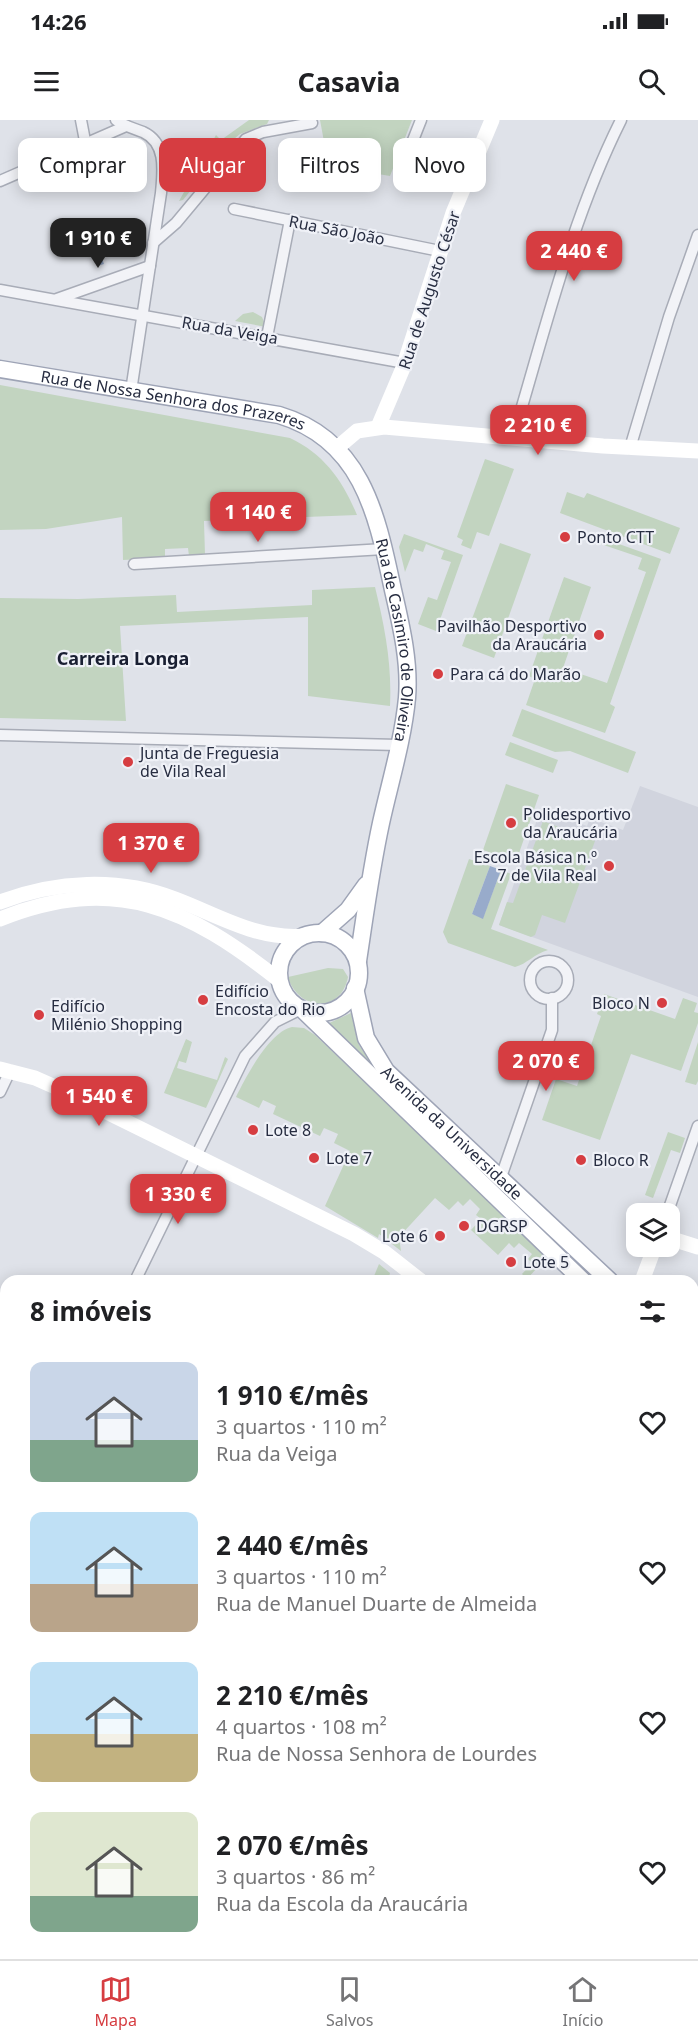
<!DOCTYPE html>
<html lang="pt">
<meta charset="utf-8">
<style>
body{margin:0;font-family:"Noto Sans",sans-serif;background:#f6f6f6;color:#202124;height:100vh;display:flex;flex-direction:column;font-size:22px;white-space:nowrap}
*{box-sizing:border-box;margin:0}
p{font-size:20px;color:#757577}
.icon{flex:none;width:33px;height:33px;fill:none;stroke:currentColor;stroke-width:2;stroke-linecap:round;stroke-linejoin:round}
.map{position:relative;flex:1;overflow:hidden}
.panel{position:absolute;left:0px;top:1155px;width:699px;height:684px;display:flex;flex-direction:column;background:#fff;border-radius:18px 18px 0 0;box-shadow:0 3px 15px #0003}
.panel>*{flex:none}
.top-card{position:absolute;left:18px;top:18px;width:663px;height:54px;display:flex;gap:12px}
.controls{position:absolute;left:626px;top:1083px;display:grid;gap:12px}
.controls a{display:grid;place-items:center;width:54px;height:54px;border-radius:12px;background:#fff;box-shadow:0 3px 15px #0003;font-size:30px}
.price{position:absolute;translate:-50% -51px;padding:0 14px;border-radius:12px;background:#d63d41;color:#fff;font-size:20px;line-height:39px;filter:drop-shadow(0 2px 3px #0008)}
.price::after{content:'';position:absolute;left:50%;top:36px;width:18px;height:14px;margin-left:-9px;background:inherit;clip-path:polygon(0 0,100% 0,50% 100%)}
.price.on{background:#222;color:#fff}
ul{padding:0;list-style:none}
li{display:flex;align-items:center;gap:18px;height:150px;padding:0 30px}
li span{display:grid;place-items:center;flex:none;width:168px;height:120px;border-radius:12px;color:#555}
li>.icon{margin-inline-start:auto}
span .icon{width:72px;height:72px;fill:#fffc;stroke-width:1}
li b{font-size:26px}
h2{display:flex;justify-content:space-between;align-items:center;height:72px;padding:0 30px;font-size:26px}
.pill{padding:0 21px;border-radius:12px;background:#fff;box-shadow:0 3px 15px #0003;font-size:21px;line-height:54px}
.pill.on{background:#d63d41;color:#fff}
.status{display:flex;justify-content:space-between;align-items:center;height:42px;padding:0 30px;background:#fff;direction:ltr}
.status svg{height:16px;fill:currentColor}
header{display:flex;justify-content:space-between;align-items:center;height:78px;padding:0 30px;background:#fff;font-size:27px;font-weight:700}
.menu{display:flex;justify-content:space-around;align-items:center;height:84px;border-top:2px solid #e0e0e0;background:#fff;font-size:16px;color:#757577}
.menu a{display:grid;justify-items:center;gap:3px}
.menu .on{color:#d63d41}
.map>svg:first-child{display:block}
.built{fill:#d1d4de}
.green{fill:#c2d4c0}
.water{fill:#98abcb}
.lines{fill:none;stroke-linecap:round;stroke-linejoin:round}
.street-casing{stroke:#a8acb7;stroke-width:13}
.primary-casing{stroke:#9ea4b6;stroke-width:19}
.street{stroke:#f2f3f7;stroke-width:10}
.secondary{stroke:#fff;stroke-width:15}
.primary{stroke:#fff;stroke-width:16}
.poi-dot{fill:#d63d41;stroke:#eff1f7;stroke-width:2}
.labels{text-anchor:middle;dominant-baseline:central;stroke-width:4.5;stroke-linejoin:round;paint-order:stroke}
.street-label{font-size:16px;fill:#272d41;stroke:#eff1f7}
.poi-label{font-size:16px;fill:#272d41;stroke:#eff1f7;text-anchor:start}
.neighbourhood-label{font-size:18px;font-weight:bold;fill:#191f32;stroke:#eff1f7}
</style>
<div class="status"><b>14:26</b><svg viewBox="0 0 49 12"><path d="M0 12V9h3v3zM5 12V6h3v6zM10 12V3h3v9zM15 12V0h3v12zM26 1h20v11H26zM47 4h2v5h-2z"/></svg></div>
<header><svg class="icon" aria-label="menu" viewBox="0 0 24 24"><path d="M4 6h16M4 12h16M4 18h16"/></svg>Casavia<svg class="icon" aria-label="search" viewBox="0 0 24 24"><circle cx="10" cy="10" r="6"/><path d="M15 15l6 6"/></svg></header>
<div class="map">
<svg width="698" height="1839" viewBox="0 0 698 1839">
<rect width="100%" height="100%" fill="#dfe2e9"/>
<g class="built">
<path d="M640 666 698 687V877L499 805 541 689 587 706 590 698 623 710Z"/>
<path d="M698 1752V1835L693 1828V1761Z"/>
</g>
<g class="green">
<path d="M249 0H269L267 4 240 14 228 24 183 80 179 81 216 15 221 20Z"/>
<path d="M320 0H412L390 56 313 43 312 30 325 27Z"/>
<path d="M253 192 262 197 266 207 235 201 243 194Z"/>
<path d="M0 265 290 318C324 334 343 361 357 395L204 401 205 435 189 436 188 428 165 429V438L123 440 122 397 46 409 0 410Z"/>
<path d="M485 339 514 349 489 416 477 412 471 429 461 425 463 420 457 417Z"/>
<path d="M567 372 584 378 587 373 680 408 670 434 560 393Z"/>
<path d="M404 414 463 435 436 511 418 504 428 477 437 480 451 442 441 439 444 431 426 424 423 432 414 429 405 452 399 427Z"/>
<path d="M591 414 661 439 610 584 615 587 605 613 526 585 535 559 529 556 564 457 591 467 563 548 607 563 646 452 638 449 642 438 589 420Z"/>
<path d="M500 423 531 434 494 538 462 526Z"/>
<path d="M375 467C385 508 392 544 390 586L308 576V497L120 506 126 601 0 598V478L78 479 176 475 177 492 312 485V470Z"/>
<path d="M522 589 636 632 628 653 570 631 555 632 512 616Z"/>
<path d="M510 622 558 640 553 653 505 635Z"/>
<path d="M506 664 539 675 516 742 483 730Z"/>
<path d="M543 701 595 721 565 803 542 795 535 815 531 817 499 805 507 782 513 783Z"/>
<path d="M469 739 490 746 472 794 483 798 501 750 511 754 491 809 548 830C534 834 527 844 515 847L448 823 443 812Z"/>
<path d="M328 848 343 849 348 857C341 894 298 891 288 857Z"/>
<path d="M604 874 675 899 683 878 697 883 694 892 698 893V903L681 951 631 934 600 1020 542 1000 556 959 577 966 601 896 597 894Z"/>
<path d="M351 893 359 925 378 954 327 904Z"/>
<path d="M292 907 304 908 315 915 548 1136 527 1159 522 1154 532 1143 528 1139 532 1134 519 1123 514 1128 509 1123 498 1135 471 1110 481 1099 476 1095 480 1089 470 1079 463 1086 458 1081 449 1090 435 1078 399 1117 401 1131 379 1114 378 1118 325 1086 350 1031 334 1023 338 1014 324 1008 320 1016 273 994 276 986 263 980 259 988 236 977C246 957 269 912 292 907Z"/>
<path d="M186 919 192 922 186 943 179 941 177 948 217 960 225 937 228 939 206 988 164 973Z"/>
<path d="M698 922V961L696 965 685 962Z"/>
<path d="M668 1012 685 1018 680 1033 671 1030 653 1078 645 1075Z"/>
<path d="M379 1144 390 1153 388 1161H372Z"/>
<path d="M6 1802V1833H83L81 1839H0V1802Z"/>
<path d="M209 1833H345L338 1839H207Z"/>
<path d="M488 1833H546L551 1839H486Z"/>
</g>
<g class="water">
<path d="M97 125 104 144 97 146 91 127Z"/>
<path d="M490 746 501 750 483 799 472 794Z"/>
</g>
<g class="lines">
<defs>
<g id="street">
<path d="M81 0 86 26"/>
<path d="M116 0C124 6 133 8 143 12 167 23 163 51 161 73L131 271"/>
<path d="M406 38 421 0"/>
<path d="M0 61 126 6"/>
<path d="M234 89 440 131"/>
<path d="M153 123 176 103 246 19 263 12 312 3"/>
<path d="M0 170 405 243"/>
<path d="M57 179 150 146"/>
<path d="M267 217 290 100"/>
<path d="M513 317C545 211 571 100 621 0"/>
<path d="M630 328 669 197 698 115"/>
<path d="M134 444 384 429"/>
<path d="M0 615 398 625"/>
<circle cx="549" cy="860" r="19"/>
<path d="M0 972 10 951"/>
<path d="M500 1060 552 910V878"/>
<path d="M667 1094 698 1006"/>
<path d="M135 1161 245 936 275 902 301 889"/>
<path d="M0 1607 6 1603"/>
<path d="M149 1839 151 1833"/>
<path d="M348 1839 355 1833"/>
</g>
<g id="primary">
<path id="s1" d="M0 249 279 295C363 320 377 396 393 470 401 505 410 542 407 578 403 620 390 662 381 703 371 749 365 795 358 841"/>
<path d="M322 813 348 790 366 765"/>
<circle cx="319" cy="853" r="40"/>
<path id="s2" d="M355 868 366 918 386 951 610 1161"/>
<path d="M305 892 583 1161"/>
<path d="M693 1360 698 1365"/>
<path d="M693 1385 698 1387"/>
</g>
</defs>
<use href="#street" class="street-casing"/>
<use href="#primary" class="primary-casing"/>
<use href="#street" class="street"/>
<g class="secondary">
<path d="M378 307 403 248 453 93 492 0"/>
<path d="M337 328 357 311 384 307 603 326 698 331"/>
<path d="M0 782C55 761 119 757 175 779 218 795 256 820 304 816"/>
<path d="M0 799C115 753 188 788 279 860"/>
<path d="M0 949 35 958 62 970 354 1114 384 1132 421 1161"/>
<path d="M669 1118 698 1127"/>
<path d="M642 1161 655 1126"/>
<path d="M693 1670 698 1671"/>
<path d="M585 1833 590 1839"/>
<path d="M468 1839 470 1833"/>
</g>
<use href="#primary" class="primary"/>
</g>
<g class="poi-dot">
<circle cx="565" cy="417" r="6"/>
<circle cx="599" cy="515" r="6"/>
<circle cx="438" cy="554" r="6"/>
<circle cx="128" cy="642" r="6"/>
<circle cx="511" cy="703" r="6"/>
<circle cx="609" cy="746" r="6"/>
<circle cx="203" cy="880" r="6"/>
<circle cx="662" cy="883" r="6"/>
<circle cx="39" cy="895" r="6"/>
<circle cx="253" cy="1010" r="6"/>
<circle cx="314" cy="1038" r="6"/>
<circle cx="581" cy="1040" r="6"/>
<circle cx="464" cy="1106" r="6"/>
<circle cx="440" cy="1116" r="6"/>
<circle cx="511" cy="1142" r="6"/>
</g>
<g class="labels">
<g class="street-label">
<text transform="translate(337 110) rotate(11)">Rua São João</text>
<text transform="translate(429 170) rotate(-72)">Rua de Augusto César</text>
<text transform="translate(230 210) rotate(10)">Rua da Veiga</text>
<text stroke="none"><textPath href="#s1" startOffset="176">Rua de Nossa Senhora dos Prazeres</textPath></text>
<text stroke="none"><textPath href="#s1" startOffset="555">Rua de Casimiro de Oliveira</textPath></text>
<text stroke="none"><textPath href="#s2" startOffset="180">Avenida da Universidade</textPath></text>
</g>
<g class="poi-label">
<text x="577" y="417">Ponto CTT</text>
<text x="587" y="506" text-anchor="end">Pavilhão Desportivo<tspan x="587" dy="18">da Araucária</tspan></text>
<text x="450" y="554">Para cá do Marão</text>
<text x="140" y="633">Junta de Freguesia<tspan x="140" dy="18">de Vila Real</tspan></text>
<text x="523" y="694">Polidesportivo<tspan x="523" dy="18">da Araucária</tspan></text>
<text x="597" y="737" text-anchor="end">Escola Básica n.º<tspan x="597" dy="18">7 de Vila Real</tspan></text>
<text x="215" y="871">Edifício<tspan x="215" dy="18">Encosta do Rio</tspan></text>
<text x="650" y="883" text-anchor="end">Bloco N</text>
<text x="51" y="886">Edifício<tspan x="51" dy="18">Milénio Shopping</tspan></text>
<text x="265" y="1010">Lote 8</text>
<text x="326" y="1038">Lote 7</text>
<text x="593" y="1040">Bloco R</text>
<text x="476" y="1106">DGRSP</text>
<text x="428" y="1116" text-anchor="end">Lote 6</text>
<text x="523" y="1142">Lote 5</text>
</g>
<g class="neighbourhood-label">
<text x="123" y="538">Carreira Longa</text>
</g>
</g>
</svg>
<div class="controls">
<a><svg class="icon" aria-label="layers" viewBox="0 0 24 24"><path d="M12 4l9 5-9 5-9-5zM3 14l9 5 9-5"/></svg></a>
</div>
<b class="price on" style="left:98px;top:149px">1 910 €</b>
<b class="price" style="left:574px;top:162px">2 440 €</b>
<b class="price" style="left:538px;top:336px">2 210 €</b>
<b class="price" style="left:258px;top:423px">1 140 €</b>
<b class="price" style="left:151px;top:754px">1 370 €</b>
<b class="price" style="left:546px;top:972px">2 070 €</b>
<b class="price" style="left:99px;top:1007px">1 540 €</b>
<b class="price" style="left:178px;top:1105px">1 330 €</b>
<div class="top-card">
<a class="pill">Comprar</a>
<a class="pill on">Alugar</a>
<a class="pill">Filtros</a>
<a class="pill">Novo</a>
</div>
<section class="panel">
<h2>8 imóveis<svg class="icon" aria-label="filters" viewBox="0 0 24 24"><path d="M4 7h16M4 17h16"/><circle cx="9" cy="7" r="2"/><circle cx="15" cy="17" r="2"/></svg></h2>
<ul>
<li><span style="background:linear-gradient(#c9d6e8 65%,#7fa58c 0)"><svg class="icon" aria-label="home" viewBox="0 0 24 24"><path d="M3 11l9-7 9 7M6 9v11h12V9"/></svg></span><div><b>1 910 €/mês</b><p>3 quartos · 110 m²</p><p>Rua da Veiga</p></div><svg class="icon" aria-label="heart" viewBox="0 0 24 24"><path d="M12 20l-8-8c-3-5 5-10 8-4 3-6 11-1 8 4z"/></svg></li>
<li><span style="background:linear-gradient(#bfe0f5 60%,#b9a48a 0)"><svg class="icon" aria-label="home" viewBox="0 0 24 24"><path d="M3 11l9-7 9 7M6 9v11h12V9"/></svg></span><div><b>2 440 €/mês</b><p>3 quartos · 110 m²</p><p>Rua de Manuel Duarte de Almeida</p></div><svg class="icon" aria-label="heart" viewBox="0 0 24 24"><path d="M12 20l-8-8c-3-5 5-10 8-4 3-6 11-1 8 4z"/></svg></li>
<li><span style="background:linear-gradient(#bfe0f5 60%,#c2b280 0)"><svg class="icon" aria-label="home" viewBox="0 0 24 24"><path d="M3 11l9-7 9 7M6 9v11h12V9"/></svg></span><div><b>2 210 €/mês</b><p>4 quartos · 108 m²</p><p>Rua de Nossa Senhora de Lourdes</p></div><svg class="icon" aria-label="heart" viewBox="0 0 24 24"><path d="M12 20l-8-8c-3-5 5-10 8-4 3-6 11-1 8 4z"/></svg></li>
<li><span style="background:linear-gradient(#dfe7d0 70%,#7fa58c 0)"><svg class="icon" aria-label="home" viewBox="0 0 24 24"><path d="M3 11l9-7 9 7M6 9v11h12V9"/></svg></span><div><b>2 070 €/mês</b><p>3 quartos · 86 m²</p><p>Rua da Escola da Araucária</p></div><svg class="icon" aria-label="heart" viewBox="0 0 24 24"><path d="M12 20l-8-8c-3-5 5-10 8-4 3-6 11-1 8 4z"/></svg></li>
</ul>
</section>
</div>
<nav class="menu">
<a class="on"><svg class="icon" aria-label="map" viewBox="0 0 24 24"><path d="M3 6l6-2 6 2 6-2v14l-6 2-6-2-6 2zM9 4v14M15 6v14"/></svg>Mapa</a>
<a><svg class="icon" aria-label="saved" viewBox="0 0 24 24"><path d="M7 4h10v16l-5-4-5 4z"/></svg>Salvos</a>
<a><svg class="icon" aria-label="home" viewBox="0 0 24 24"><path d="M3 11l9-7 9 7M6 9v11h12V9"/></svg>Início</a>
</nav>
